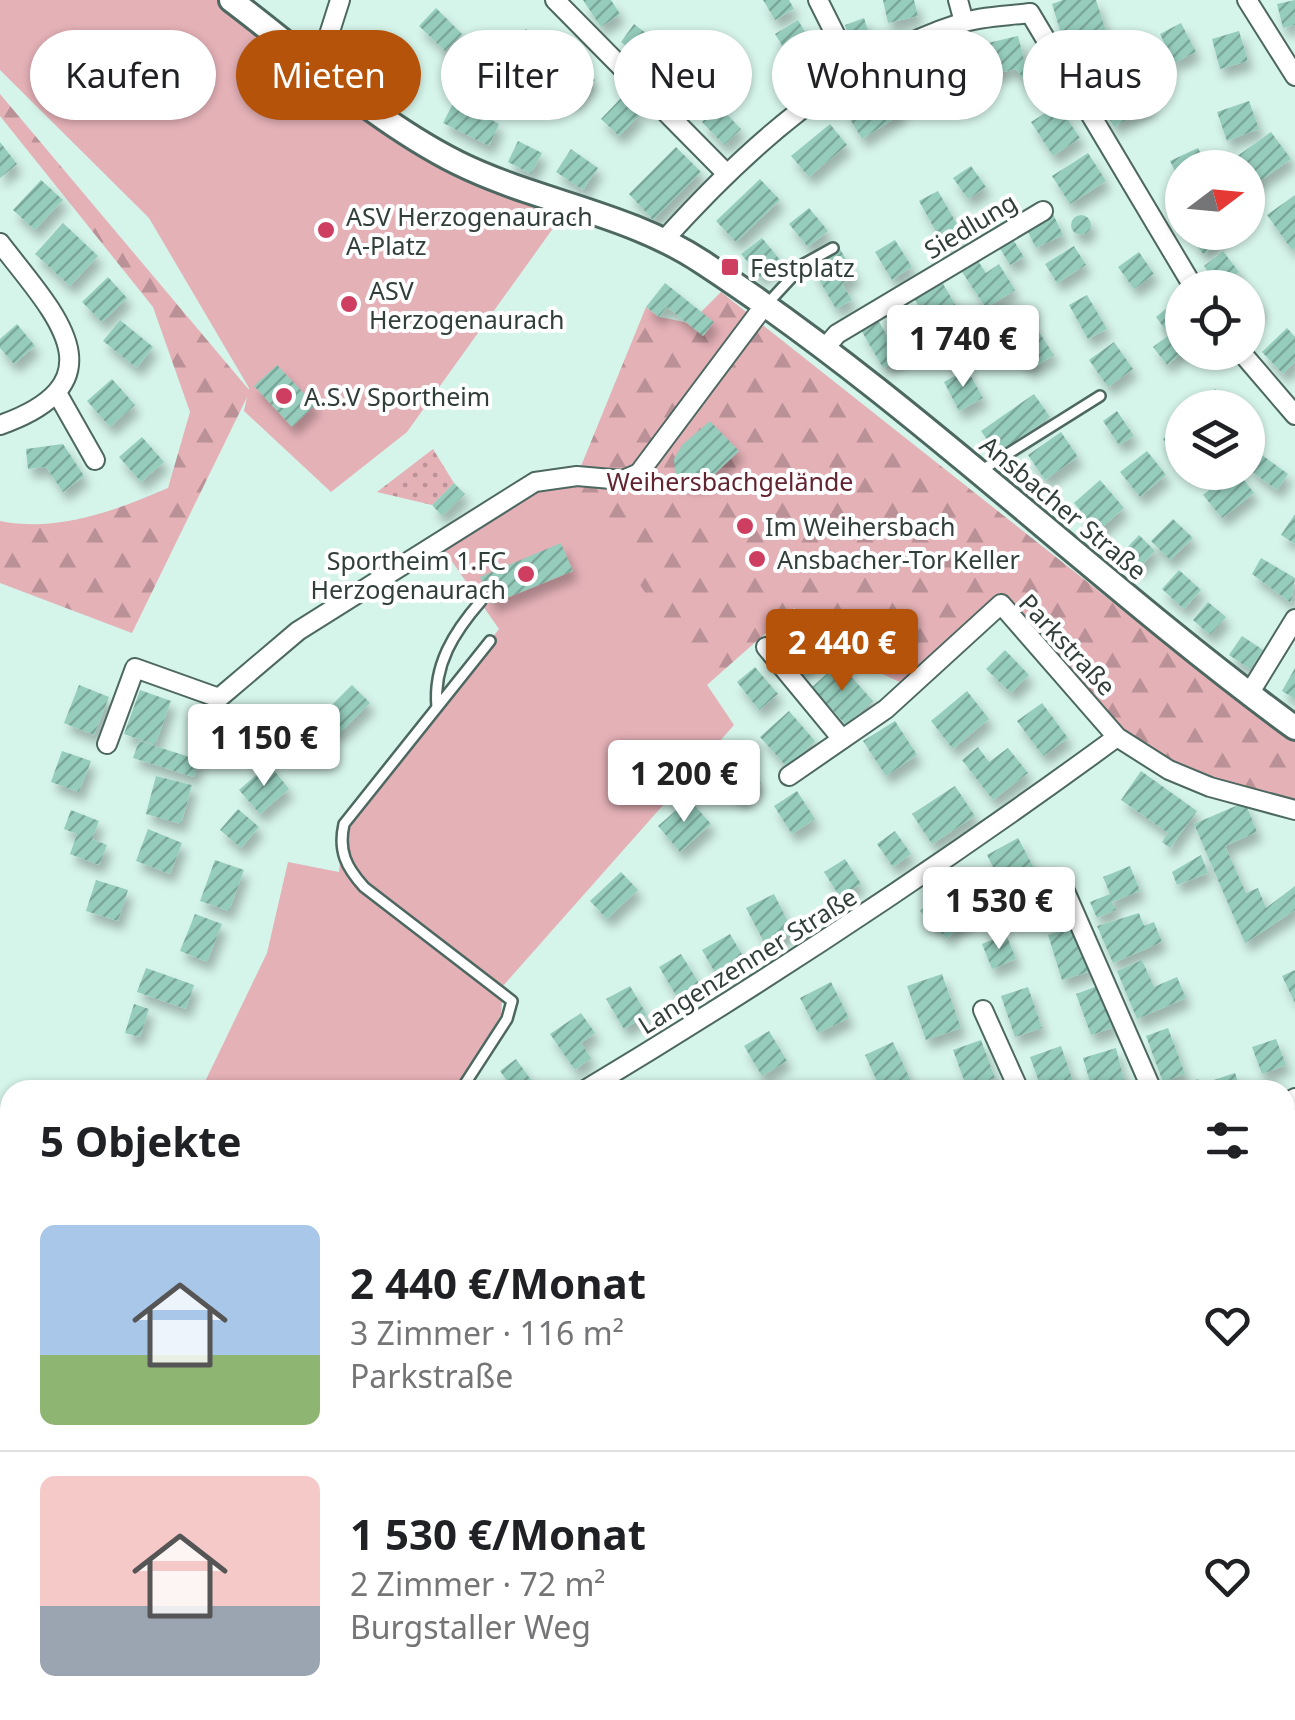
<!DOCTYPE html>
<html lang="de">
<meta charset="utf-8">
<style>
body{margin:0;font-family:"Noto Sans",sans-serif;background:#f2f2f2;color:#202124;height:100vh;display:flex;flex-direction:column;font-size:38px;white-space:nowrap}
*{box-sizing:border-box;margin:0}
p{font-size:32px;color:#757577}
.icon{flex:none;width:55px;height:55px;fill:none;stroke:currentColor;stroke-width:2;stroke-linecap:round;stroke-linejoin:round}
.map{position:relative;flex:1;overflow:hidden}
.panel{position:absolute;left:0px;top:1080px;width:1295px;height:640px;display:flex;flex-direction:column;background:#fff;border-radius:30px 30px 0 0;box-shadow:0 2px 8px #0004}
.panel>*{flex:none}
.banner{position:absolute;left:30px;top:30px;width:1235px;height:90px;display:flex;gap:20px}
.needle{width:65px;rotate:74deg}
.fabs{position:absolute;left:1165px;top:150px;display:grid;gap:20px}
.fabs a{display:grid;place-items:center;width:100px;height:100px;border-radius:50%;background:#fff;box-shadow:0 2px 8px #0004;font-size:50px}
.price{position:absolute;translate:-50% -85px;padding:0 22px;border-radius:10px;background:#fff;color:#222;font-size:32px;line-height:65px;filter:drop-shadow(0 2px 5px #0008)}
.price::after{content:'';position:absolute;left:50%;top:60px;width:30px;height:22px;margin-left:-15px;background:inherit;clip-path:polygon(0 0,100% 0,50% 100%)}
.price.active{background:#b45309;color:#fff}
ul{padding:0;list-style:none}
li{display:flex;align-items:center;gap:30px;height:250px;padding:0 40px}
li+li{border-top:2px solid #e0e0e0}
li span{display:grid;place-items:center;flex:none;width:280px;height:200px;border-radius:15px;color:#555}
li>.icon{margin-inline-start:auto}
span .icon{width:120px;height:120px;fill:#fffc;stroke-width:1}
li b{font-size:42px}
h2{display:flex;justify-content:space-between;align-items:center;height:120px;padding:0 40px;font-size:42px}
.tag{padding:0 35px;border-radius:45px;background:#fff;box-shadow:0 2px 8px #0004;font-size:35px;line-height:90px}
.tag.active{background:#b45309;color:#fff}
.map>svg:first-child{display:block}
.built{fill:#c2eade}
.grass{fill:url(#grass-dots)}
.forest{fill:url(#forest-firs)}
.pitch{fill:#e4b1b7}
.building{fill:url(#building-hatch);filter:url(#shadow)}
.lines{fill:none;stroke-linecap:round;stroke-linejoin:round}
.service-casing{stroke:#4d6860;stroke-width:14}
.minor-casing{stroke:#4d6860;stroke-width:22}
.tertiary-casing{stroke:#4d6860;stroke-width:28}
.service{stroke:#fff;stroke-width:9}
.minor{stroke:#fff;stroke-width:18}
.tertiary{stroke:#fff;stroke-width:22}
.poi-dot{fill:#ce3e61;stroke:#fff;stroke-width:4}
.labels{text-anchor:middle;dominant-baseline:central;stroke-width:8;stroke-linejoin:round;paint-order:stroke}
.poi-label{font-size:25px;fill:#313e3a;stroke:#fff;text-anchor:start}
.street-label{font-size:25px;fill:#313e3a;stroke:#fff}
.park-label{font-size:25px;fill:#632431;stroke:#fff}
</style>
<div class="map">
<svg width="1295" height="1720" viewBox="0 0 1295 1720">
<defs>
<pattern id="grass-dots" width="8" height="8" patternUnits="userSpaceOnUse" patternTransform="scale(2.5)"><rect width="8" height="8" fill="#e4b1b7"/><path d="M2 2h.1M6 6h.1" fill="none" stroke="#b99196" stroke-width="1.8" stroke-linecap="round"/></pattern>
<pattern id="forest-firs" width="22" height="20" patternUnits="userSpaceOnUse" patternTransform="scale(2.5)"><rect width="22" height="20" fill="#e4b1b7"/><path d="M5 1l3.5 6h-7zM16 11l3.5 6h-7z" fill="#b99196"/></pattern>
<pattern id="building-hatch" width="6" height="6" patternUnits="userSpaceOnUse" patternTransform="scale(2.5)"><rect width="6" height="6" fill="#95ccbc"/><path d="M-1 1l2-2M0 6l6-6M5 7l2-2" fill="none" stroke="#7aa79a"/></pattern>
<filter id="shadow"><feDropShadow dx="5" dy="9" stdDeviation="5" flood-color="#0004"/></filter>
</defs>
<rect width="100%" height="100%" fill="#d5f4ea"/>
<g class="built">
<path d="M1295 1111V1236L1285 1175V1119Z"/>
<path d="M10 1305V1556L0 1558V1307Z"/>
<path d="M1285 1434H1295V1498L1285 1473Z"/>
<path d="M1295 1605V1720H1218L1216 1710H1285V1607Z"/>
</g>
<path class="grass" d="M433 449 454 483 432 505 377 492Z"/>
<g class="forest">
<path d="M0 94 250 391 132 633 0 583V521C57 533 117 510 168 488L190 412 153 307 0 116Z"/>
<path d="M721 292 1243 705 1295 739V810L1210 787 1117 737 1002 605 910 687 870 668 794 608 699 692 535 482 577 476 646 307 659 317 690 323Z"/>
</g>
<g class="pitch">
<path d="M0 0H218L354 102 454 168 559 220 407 432 331 492 244 411 249 388 149 218 0 70Z"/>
<path d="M573 485 734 725 503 986 501 1015 455 1090H201L267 953 288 862 339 872 343 832 499 629 444 550 541 487Z"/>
</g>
<g class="building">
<path d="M583 0H611L620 14 601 27Z"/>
<path d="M763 0H789L794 9 775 20Z"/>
<path d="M883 0H914L918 16 888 23Z"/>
<path d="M1063 0H1096L1107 34 1065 47 1052 4Z"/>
<path d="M1295 0V25L1283 28 1277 4Z"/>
<path d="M436 8 462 34 445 51 419 26Z"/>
<path d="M864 18 871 39 852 46 845 25Z"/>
<path d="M798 20 826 67 804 81 775 34Z"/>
<path d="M1181 23 1196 52 1174 63 1160 34Z"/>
<path d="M634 24 671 52 658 70 621 42Z"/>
<path d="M526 29 544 45 529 63 511 47Z"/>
<path d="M1239 31 1248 61 1220 69 1212 39Z"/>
<path d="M1018 36 1026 67 1031 66 1037 76 1026 83 1016 69 986 76 979 45Z"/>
<path d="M490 48 509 60 494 82 475 70Z"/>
<path d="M728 55 742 77 721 89 709 68Z"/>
<path d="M952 55 963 80 922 97 912 73Z"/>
<path d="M577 64 595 80 574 103 556 87Z"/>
<path d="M687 70 702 84 686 99 672 85Z"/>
<path d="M1139 83 1152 106 1114 127 1101 105Z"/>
<path d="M463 84 491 98 482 115 499 124 489 146 443 123Z"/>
<path d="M886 86 903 113 862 139 845 111Z"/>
<path d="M622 97 640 115 619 136 601 119Z"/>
<path d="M1249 101 1259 129 1227 141 1217 112Z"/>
<path d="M1058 105 1080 138 1053 156 1031 122Z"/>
<path d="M719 106 741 129 724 145 702 122Z"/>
<path d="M830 124 847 145 809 177 791 156Z"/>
<path d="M1271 132 1291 159 1256 184 1236 157Z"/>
<path d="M518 141 542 153 531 174 508 162Z"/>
<path d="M0 142 17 164 0 178Z"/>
<path d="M676 147 701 172 653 220 629 194Z"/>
<path d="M1198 148 1208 168H1182V185L1170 161Z"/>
<path d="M571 149 598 168 583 190 556 172Z"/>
<path d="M1088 153 1106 181 1070 204 1052 176Z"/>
<path d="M971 166 986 187 968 199 953 178Z"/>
<path d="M760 179 780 200 736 242 716 221Z"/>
<path d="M41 180 63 200 35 230 13 210Z"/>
<path d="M938 191 962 233 943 244 919 201Z"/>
<path d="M1295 195V248L1292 250 1267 215Z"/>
<path d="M809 208 828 231 808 247 789 224Z"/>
<path d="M1053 214 1063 235 1036 248 1026 228Z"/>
<circle cx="1081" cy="225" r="10"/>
<path d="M63 223 98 256 70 286 35 254Z"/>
<path d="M1205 232H1226L1204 255 1193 241Z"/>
<path d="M762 238 781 261 761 278 741 254Z"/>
<path d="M1012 238 1024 257 1010 265 999 247Z"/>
<path d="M895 240 912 267 892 280 875 252Z"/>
<path d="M1074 246 1086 265 1057 283 1045 264Z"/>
<path d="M840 249 856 276 842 284 852 300 836 309 811 266Z"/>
<path d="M1223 251 1239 272 1219 287 1204 266Z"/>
<path d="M1139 252 1154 274 1134 289 1118 267Z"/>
<path d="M978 261 986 273 999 264 1015 290 986 308 962 272Z"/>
<path d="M108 277 127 298 102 322 82 302Z"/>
<path d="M942 282 956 306 928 322 914 298Z"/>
<path d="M665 283 714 322 703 336 667 307 659 317 646 307Z"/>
<path d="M1248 289 1262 308 1248 320Z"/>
<path d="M1087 295 1107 329 1088 339 1069 305Z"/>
<path d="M1174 302 1182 313V353L1167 365 1153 347 1169 335 1156 317Z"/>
<path d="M992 314 1000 326 987 334 979 322Z"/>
<path d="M120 320 153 347 137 368 103 341Z"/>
<path d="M878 320 900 359 883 368 861 330Z"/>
<path d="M1033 323 1054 355 1029 371 1008 339Z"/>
<path d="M17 324 35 346 14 364 0 348V339Z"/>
<path d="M1287 328 1295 337V362L1283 374 1262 352Z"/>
<path d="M1114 342 1133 369 1108 387 1089 360Z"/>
<path d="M277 365 315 405 292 427 254 386Z"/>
<path d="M967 369 983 398 959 411 944 382Z"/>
<path d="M112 379 135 405 110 427 87 401Z"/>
<path d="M1215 389 1228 403 1232 408H1200Z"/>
<path d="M1034 394 1050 417 997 454 981 431Z"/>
<path d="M1117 411 1134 436 1119 445 1103 421Z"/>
<path d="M710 421 739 451 706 482 685 483 675 473 674 459 682 445Z"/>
<path d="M1182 423V462L1163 439Z"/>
<path d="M1061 432 1078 457 1045 480 1028 455Z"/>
<path d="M142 437 164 462 141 482 119 457Z"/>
<path d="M63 444 84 476 63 492 46 467 28 469 26 449Z"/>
<path d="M1255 450 1288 474 1277 490 1248 469Z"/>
<path d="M1147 451 1166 475 1140 497 1120 472Z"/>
<path d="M1231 472H1238L1254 493 1222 518 1203 495Z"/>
<path d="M1100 480 1124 508 1098 531 1074 503Z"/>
<path d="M454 483 465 494 442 516 432 505Z"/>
<path d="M1295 514V544L1281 535Z"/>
<path d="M1173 519 1193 538 1170 560 1151 541Z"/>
<path d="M1139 535 1155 551 1138 569 1122 553Z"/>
<path d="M561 543 573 571 492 604 480 577Z"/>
<path d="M1261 558 1295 578 1291 603 1252 574Z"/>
<path d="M1179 570 1201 590 1184 609 1162 589Z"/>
<path d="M1208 602 1226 617 1210 635 1193 620Z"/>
<path d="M791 633 815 659 794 678 771 651Z"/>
<path d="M1242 636 1263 650 1250 669 1229 655Z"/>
<path d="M1005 650 1029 675 1011 693 986 669Z"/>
<path d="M839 663 873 701 846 725 812 687Z"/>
<path d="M755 667 778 694 759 710 737 682Z"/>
<path d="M1295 668V699L1282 691Z"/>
<path d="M79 685 109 697 94 735 64 723Z"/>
<path d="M352 685 370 703 338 735 320 717Z"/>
<path d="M140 690 171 701 155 745 124 734Z"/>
<path d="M967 691 989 719 953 749 931 721Z"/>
<path d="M1042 703 1068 738 1043 756 1017 721Z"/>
<path d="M789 711 815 741 787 767 760 737Z"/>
<path d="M895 721 917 755 886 776 863 741Z"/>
<path d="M139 741 199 760 194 777 133 758Z"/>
<path d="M978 747 989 762 1008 748 1028 773 993 800 962 760Z"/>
<path d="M62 751 91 761 79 792 51 782Z"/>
<path d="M739 758 761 783 740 801 718 776Z"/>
<path d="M269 764 289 789 260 814 239 790Z"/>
<path d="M1141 771 1197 811 1170 848 1162 842 1168 833 1121 800Z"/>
<path d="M156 776 192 785 181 824 146 814Z"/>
<path d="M955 786 975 816 932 844 912 814Z"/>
<path d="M797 791 815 819 792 834 774 806Z"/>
<path d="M689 799 711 824 680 852 658 826Z"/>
<path d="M1245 802 1257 832 1225 846 1246 893 1258 888 1266 908 1295 886V910L1245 943 1194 824Z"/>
<path d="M238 809 259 827 241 848 220 830Z"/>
<path d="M71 810 99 821 92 839 107 845 99 865 70 854 77 834 64 829Z"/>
<path d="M148 829 182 843 170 874 136 861Z"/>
<path d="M895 831 911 854 893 867 877 844Z"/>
<path d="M1018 838 1035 870 1003 887 987 855Z"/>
<path d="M1201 855 1208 873 1177 885 1172 872Z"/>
<path d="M845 859 861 884 840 897 824 872Z"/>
<path d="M215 860 244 870 229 911 200 901Z"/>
<path d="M1130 866 1140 891 1112 902 1116 910 1097 918 1090 902 1110 894 1103 877Z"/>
<path d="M621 872 638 890 607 919 590 901Z"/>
<path d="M96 880 128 890 118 921 86 911Z"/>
<path d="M946 886 973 914 947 939 920 911Z"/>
<path d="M1058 888 1068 917 1047 924 1037 895Z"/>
<path d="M774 894 793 932 766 946 746 908Z"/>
<path d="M1139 913 1144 926 1154 922 1162 942 1113 963 1097 926Z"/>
<path d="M195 914 222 924 207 962 180 951Z"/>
<path d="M1076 926 1091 971 1062 980 1048 935Z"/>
<path d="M730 934 746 961 718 978 702 950Z"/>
<path d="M1006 934 1016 959 992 969 982 944Z"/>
<path d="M681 954 702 988 680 1002 659 967Z"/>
<path d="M1142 960 1154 987 1177 977 1186 998 1137 1019 1117 971Z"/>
<path d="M146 968 194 985 186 1009 137 992Z"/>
<path d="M1295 970V1003L1282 976Z"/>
<path d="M942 974 961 1028 926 1040 907 986Z"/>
<path d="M831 982 849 1018 818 1033 800 998Z"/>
<path d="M1100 985 1115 1027 1091 1035 1076 994Z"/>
<path d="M630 986 647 1015 624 1029 606 999Z"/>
<path d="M1028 987 1042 1028 1015 1037 1001 996Z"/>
<path d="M134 1004 149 1009 140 1037 125 1033Z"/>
<path d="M581 1013 595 1033 581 1043 591 1058 575 1070 550 1034Z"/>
<path d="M1168 1028 1185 1074 1163 1082 1146 1036Z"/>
<path d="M769 1031 787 1061 762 1076 744 1046Z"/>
<path d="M1276 1039 1286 1065 1262 1074 1252 1047Z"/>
<path d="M981 1040 995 1078 967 1088 953 1050Z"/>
<path d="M893 1042 915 1090H881L865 1055Z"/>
<path d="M1061 1046 1076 1090H1042L1030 1057Z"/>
<path d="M1116 1048 1124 1080 1092 1089 1083 1058Z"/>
<path d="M516 1059 536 1087 532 1090H503L510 1085 500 1071Z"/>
<path d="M1235 1073 1241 1090H1204L1202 1084Z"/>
<path d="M1198 1079 1202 1090H1170V1089Z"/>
<path d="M10 1379V1525L0 1527V1381Z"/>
<path d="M1295 1607V1624L1289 1625 1286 1608Z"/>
<path d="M0 1615 9 1653 0 1654Z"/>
<path d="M10 1703 19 1720H0V1704Z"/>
<path d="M286 1710H318L321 1720H288Z"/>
<path d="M369 1710H396L399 1720H371Z"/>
<path d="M551 1710H578L580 1720H554Z"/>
<path d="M1216 1710H1245L1247 1720H1218Z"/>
<path d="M109 1712 110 1720H80L79 1717Z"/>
<path d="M433 1712 435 1720H401V1718Z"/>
</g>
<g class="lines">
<defs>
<g id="service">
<path d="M767 304 804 264 833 248"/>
<path d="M982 470 1100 396"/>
<path d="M437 707C433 665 454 632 481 601"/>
<path d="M461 1090 507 1019 512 1001 364 887C346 867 338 851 344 824L490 641"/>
<path d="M1285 1120 1295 1139"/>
<path d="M1286 1639 1292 1720"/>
</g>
<g id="minor">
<path d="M555 0 725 172"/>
<path d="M818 0 855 74"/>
<path d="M958 0 964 22"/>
<path d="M1247 0 1295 76"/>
<path d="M319 66 340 0"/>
<path d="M664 240C745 150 842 61 961 23 982 16 1007 16 1030 13L1194 288"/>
<path d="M0 243C53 312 125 381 0 425"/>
<path d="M824 349 837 334 1043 211"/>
<path d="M1241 352 1295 415"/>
<path d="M57 393 95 460"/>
<path d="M766 647 842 739"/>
<path d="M1249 694 1295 619"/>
<path d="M107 744 135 668 219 698 298 631 535 482 577 476 623 480 639 473 764 306"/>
<path d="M789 776 886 709 1001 604 1117 737 1169 770 1210 787 1295 810"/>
<path d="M1061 882 1152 1090"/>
<path d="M983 1010 1019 1090"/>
<path d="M585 1090C768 980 945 863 1117 737"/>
<path d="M1285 1103 1295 1098"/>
<path d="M1294 1521 1290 1532 1294 1595"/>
<path d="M0 1581 10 1580"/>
<path d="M144 1710 145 1720"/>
<path d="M337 1710 340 1720"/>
<path d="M530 1710 532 1720"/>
<path d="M669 1710 678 1720"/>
</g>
<path id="tertiary" d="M231 0C304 55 376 122 458 163 537 202 628 213 702 262 913 400 1092 579 1295 728"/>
</defs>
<use href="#service" class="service-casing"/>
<use href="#minor" class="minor-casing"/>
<use href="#tertiary" class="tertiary-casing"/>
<use href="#service" class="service"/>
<use href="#minor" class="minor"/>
<use href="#tertiary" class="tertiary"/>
</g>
<g class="poi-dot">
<circle cx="326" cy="230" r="10"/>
<rect x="720" y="257" width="20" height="20" rx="5"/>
<circle cx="349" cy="304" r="10"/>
<circle cx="284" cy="396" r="10"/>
<circle cx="745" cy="526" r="10"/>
<circle cx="757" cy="559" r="10"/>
<circle cx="526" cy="574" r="10"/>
</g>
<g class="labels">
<g class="poi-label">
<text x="346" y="216">ASV Herzogenaurach<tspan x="346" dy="29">A-Platz</tspan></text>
<text x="750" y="267">Festplatz</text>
<text x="369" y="290">ASV<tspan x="369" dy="29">Herzogenaurach</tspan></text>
<text x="304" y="396">A.S.V Sportheim</text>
<text x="765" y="526">Im Weihersbach</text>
<text x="777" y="559">Ansbacher-Tor Keller</text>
<text x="506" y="560" text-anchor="end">Sportheim 1.FC<tspan x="506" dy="29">Herzogenaurach</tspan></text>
</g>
<g class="street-label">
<text transform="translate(970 225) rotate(-31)">Siedlung</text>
<text transform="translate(1064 507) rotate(40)">Ansbacher Straße</text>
<text transform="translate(1068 644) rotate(47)">Parkstraße</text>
<text transform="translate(747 960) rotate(-32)">Langenzenner Straße</text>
</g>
<g class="park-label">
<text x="730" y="481">Weihersbachgelände</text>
</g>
</g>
</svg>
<div class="fabs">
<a><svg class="needle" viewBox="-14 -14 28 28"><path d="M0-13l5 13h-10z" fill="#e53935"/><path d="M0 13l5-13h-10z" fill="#757577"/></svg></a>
<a><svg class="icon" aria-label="locate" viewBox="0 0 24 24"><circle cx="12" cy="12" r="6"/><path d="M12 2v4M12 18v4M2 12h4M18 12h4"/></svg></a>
<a><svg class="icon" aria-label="layers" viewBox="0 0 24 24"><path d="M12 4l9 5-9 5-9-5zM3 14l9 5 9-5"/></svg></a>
</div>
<b class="price" style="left:963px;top:390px">1 740 €</b>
<b class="price active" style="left:842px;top:694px">2 440 €</b>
<b class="price" style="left:264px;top:789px">1 150 €</b>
<b class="price" style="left:684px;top:825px">1 200 €</b>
<b class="price" style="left:999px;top:952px">1 530 €</b>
<div class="banner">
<a class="tag">Kaufen</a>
<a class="tag active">Mieten</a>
<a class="tag">Filter</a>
<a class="tag">Neu</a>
<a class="tag">Wohnung</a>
<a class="tag">Haus</a>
</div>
<section class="panel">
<h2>5 Objekte<svg class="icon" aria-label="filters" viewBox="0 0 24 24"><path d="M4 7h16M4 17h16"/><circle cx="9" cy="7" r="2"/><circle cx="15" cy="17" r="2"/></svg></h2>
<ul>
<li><span style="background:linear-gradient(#a9c7e8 65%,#8fb573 0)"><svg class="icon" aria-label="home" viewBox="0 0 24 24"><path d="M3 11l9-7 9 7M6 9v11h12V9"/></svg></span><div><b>2 440 €/Monat</b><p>3 Zimmer · 116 m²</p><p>Parkstraße</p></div><svg class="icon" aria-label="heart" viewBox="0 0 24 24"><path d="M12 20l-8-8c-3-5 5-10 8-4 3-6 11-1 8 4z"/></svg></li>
<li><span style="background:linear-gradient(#f6c9c9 65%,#9aa5b1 0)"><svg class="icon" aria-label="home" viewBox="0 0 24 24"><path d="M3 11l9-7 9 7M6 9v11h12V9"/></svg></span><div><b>1 530 €/Monat</b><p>2 Zimmer · 72 m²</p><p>Burgstaller Weg</p></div><svg class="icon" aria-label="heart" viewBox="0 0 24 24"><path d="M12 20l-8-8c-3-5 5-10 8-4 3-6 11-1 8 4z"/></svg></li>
</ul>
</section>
</div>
